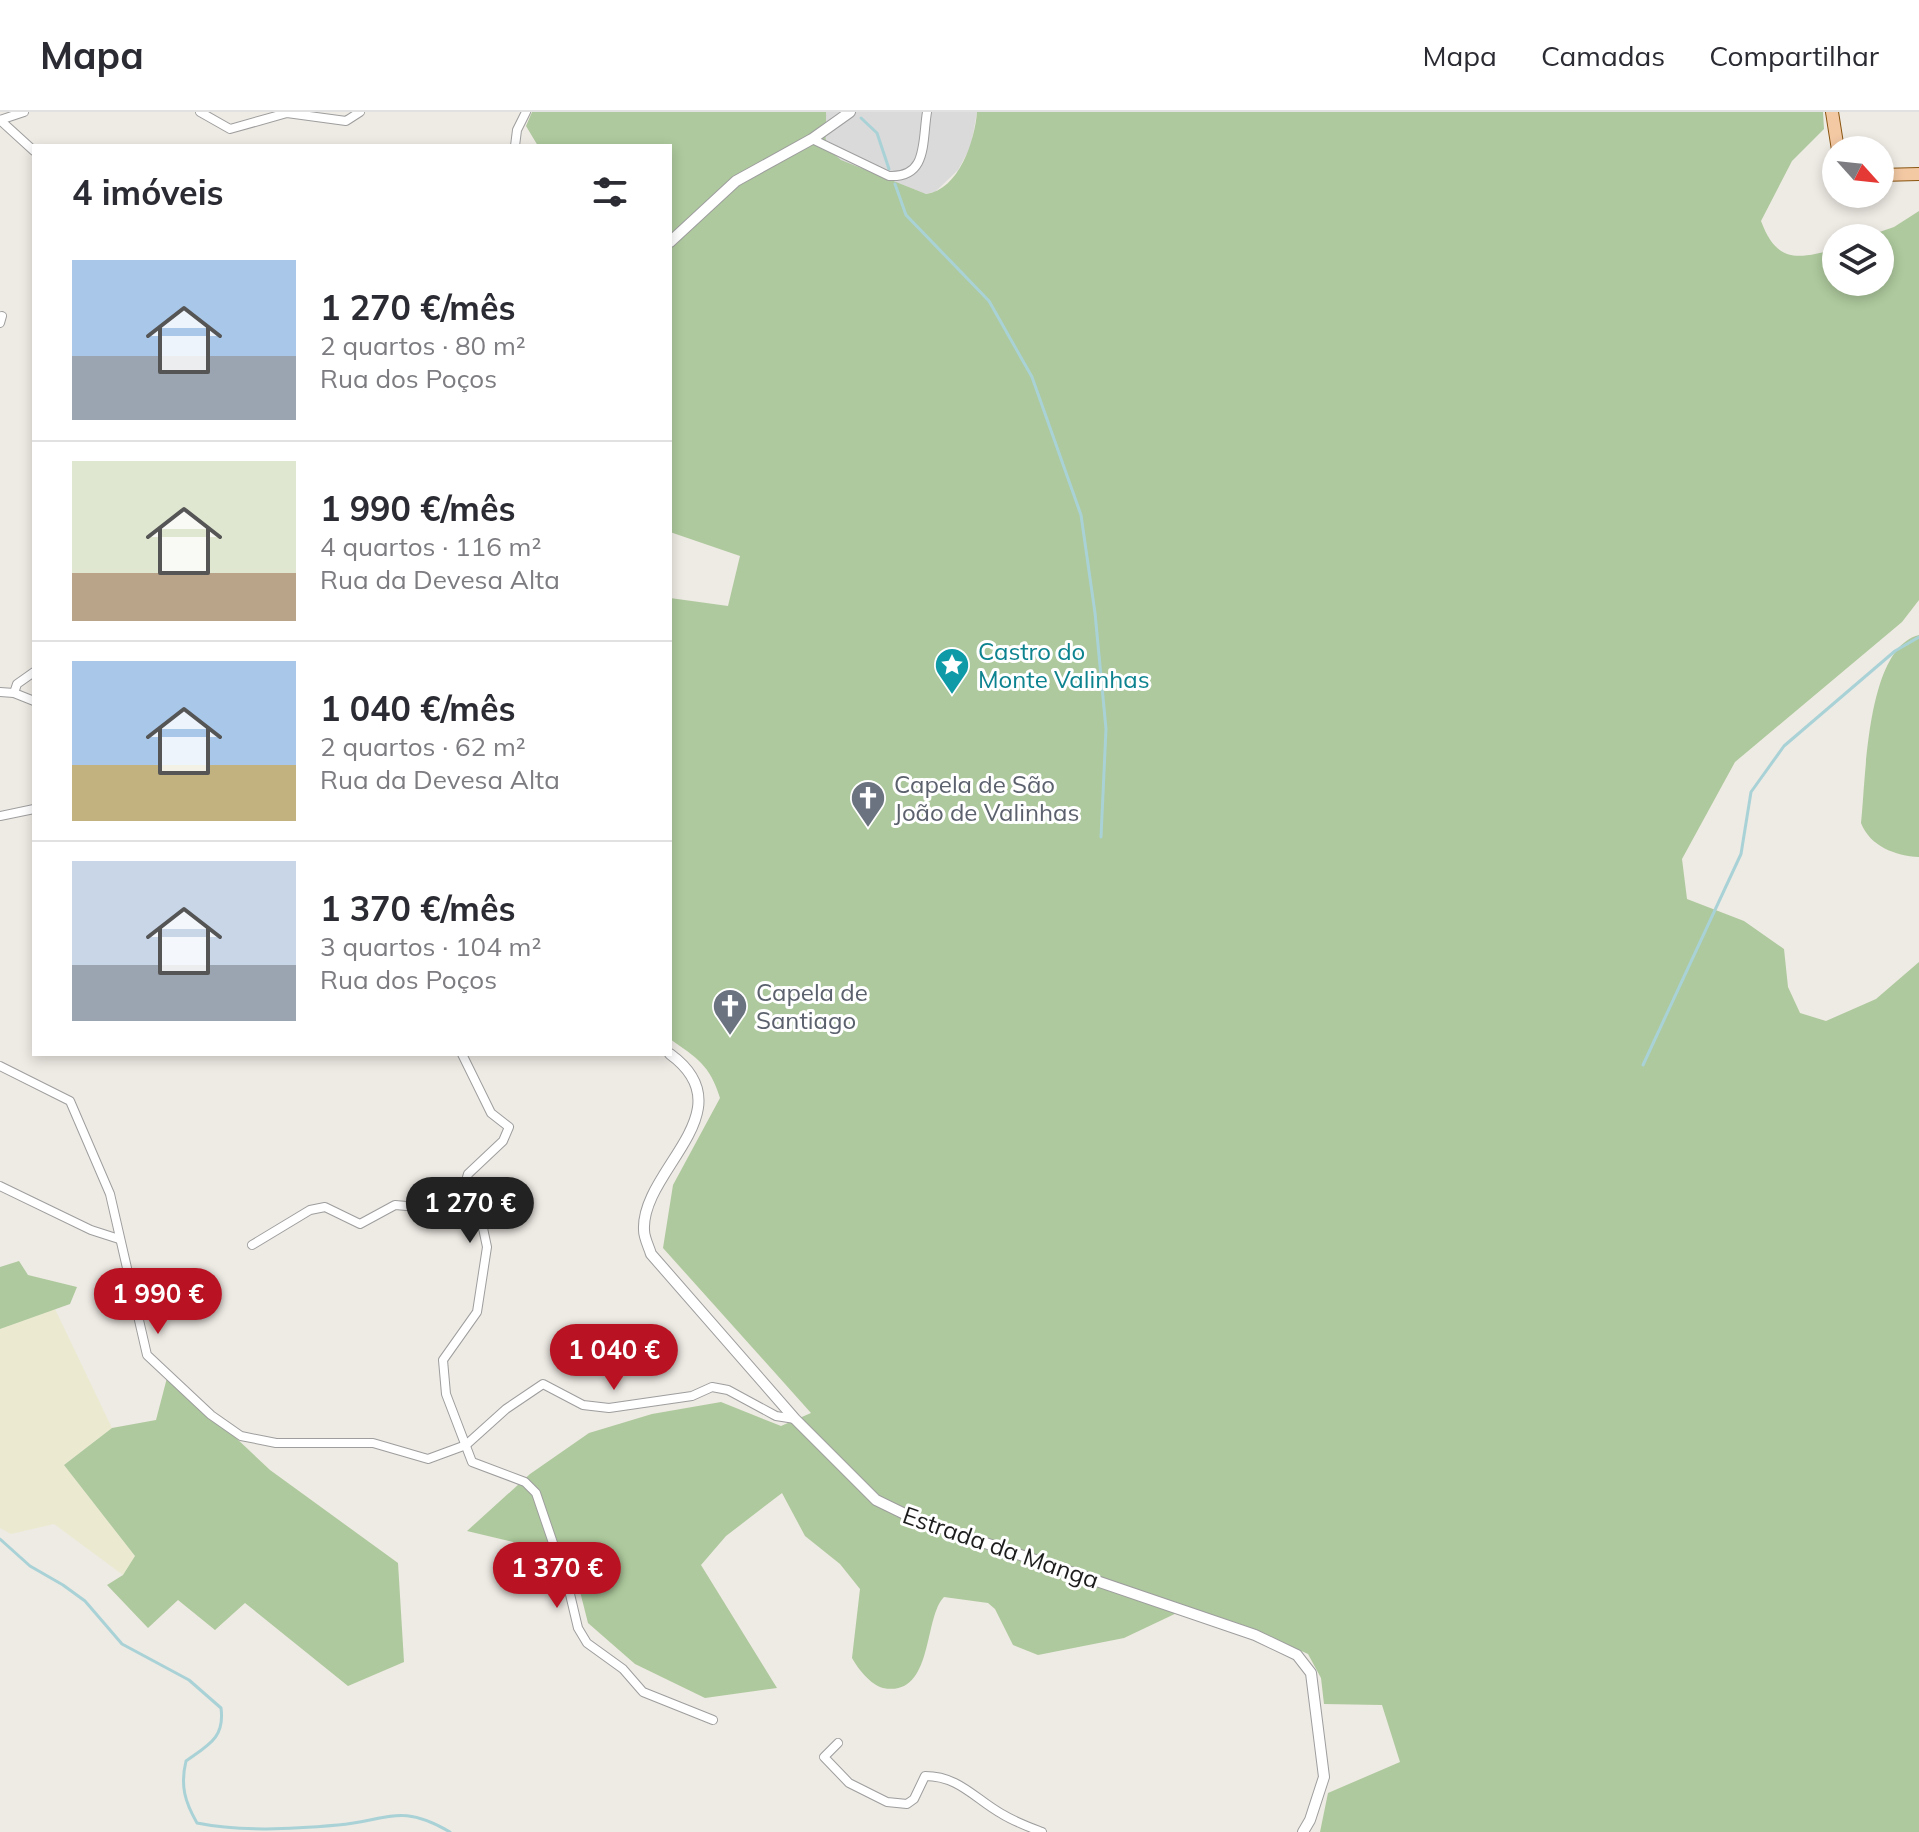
<!DOCTYPE html>
<html lang="pt">
<meta charset="utf-8">
<style>
body{margin:0;font-family:Mulish,sans-serif;background:#f7f7f7;color:#2b2b33;height:100vh;display:flex;flex-direction:column;font-size:30px;white-space:nowrap}
*{box-sizing:border-box;margin:0}
p{font-size:26px;color:#7c7c81}
.icon{flex:none;width:44px;height:44px;fill:none;stroke:currentColor;stroke-width:2;stroke-linecap:round;stroke-linejoin:round}
.map{position:relative;flex:1;overflow:hidden}
.sheet{position:absolute;left:32px;top:32px;width:640px;height:912px;display:flex;flex-direction:column;background:#fff;border-radius:0px;box-shadow:0 4px 12px #0003}
.sheet>*{flex:none}
.needle{width:52px;rotate:117deg}
.fabs{position:absolute;left:1822px;top:24px;display:grid;gap:16px}
.fabs a{display:grid;place-items:center;width:72px;height:72px;border-radius:50%;background:#fff;box-shadow:0 4px 12px #0003;font-size:40px}
.price{position:absolute;translate:-50% -68px;padding:0 18px;border-radius:28px;background:#b91223;color:#fff;font-size:26px;line-height:52px;filter:drop-shadow(0 2px 4px #0008)}
.price::after{content:'';position:absolute;left:50%;top:48px;width:24px;height:18px;margin-left:-12px;background:inherit;clip-path:polygon(0 0,100% 0,50% 100%)}
.price.current{background:#222;color:#fff}
ul{padding:0;list-style:none}
li{display:flex;align-items:center;gap:24px;height:200px;padding:0 40px}
li+li{border-top:2px solid #e1e1e2}
li span{display:grid;place-items:center;flex:none;width:224px;height:160px;border-radius:0px;color:#555}
li>.icon{margin-inline-start:auto}
span .icon{width:96px;height:96px;fill:#fffc;stroke-width:1}
li b{font-size:34px}
h2{display:flex;justify-content:space-between;align-items:center;height:96px;padding:0 40px;font-size:34px}
header{display:flex;align-items:center;gap:48px;box-sizing:border-box;height:112px;padding:0 40px;background:#fff;border-bottom:2px solid #e1e1e2}
header strong{font-size:38px}
nav{display:flex;gap:44px;margin-inline-start:auto;font-size:28px}
.map>svg:first-child{display:block}
.residential{fill:#dbdadb}
.farmland{fill:#ebead1}
.forest{fill:#aec99d}
.lines{fill:none;stroke-linecap:round;stroke-linejoin:round}
.stream{stroke:#a9d2d7;stroke-width:3}
.minor-casing{stroke:#9e9e9e;stroke-width:10}
.tertiary-casing{stroke:#9e9e9e;stroke-width:12}
.primary-casing{stroke:#89540e;stroke-width:14}
.minor{stroke:#fff;stroke-width:8}
.tertiary{stroke:#fff;stroke-width:10}
.primary{stroke:#f3c9a4;stroke-width:12}
.labels{text-anchor:middle;dominant-baseline:central;stroke-width:6;stroke-linejoin:round;paint-order:stroke}
.culture-label{font-size:24px;fill:#0d838f;stroke:#fff;text-anchor:start}
.worship-label{font-size:24px;fill:#5b616d;stroke:#fff;text-anchor:start}
.street-label{font-size:24px;fill:#1d1d1d;stroke:#fff}
</style>
<header>
<strong>Mapa</strong>
<nav><a>Mapa</a><a>Camadas</a><a>Compartilhar</a></nav>
</header>
<div class="map">
<svg width="1919" height="1720" viewBox="0 0 1919 1720">
<rect width="100%" height="100%" fill="#eeeae4"/>
<path class="residential" d="M826 0H977L971 34 958 58 935 80 925 82 840 48 832 41 824 25Z"/>
<path class="farmland" d="M55 1197 112 1316 64 1353 135 1444 123 1463 54 1412 11 1422 0 1416V1217Z"/>
<g class="forest">
<path d="M532 0H826C827 23 819 31 841 48L926 82C959 78 975 28 977 0H1823L1824 17 1792 49 1761 109C1777 152 1798 147 1836 137V170H1880V126H1862L1894 115 1919 99V488L1902 510 1735 650 1682 747 1687 787 1744 809 1784 837 1788 875 1800 901 1826 909 1876 887 1919 850V1720H1320L1328 1681 1400 1650 1382 1593 1324 1592 1321 1566 1308 1542 1246 1514 986 1429 1181 1499 1124 1526 1038 1543 1013 1533 995 1497 988 1491 944 1485C923 1506 934 1586 883 1576 871 1573 858 1557 852 1546L860 1477 840 1452 805 1424 782 1381 726 1424 701 1453 777 1576 705 1586 635 1552 588 1511 571 1444 467 1419 530 1362 589 1321 652 1302 721 1290 781 1314 811 1301 663 1136 673 1073 720 986C710 953 697 946 670 927V486L728 494 740 444 670 420V34H538L526 14Z"/>
<path d="M1919 523V745C1895 744 1870 734 1861 711 1866 666 1866 536 1919 523Z"/>
<path d="M19 1149 28 1163 77 1175 70 1192 0 1217V1155Z"/>
<path d="M168 1262 270 1358 398 1451 404 1550 348 1574 245 1491 215 1518 178 1488 148 1516 107 1473 123 1463 135 1444 64 1353 112 1316 156 1308Z"/>
</g>
<g class="lines">
<g class="stream">
<path d="M861 6 877 21 889 57"/>
<path d="M895 72 906 103 989 189 1032 265 1081 403 1095 501 1106 617 1101 725"/>
<path d="M1643 953 1741 742 1751 680 1784 634 1895 539 1919 525"/>
<path d="M0 1427 30 1454 63 1473 85 1489 122 1532 189 1568 221 1596C225 1626 208 1633 186 1649 180 1674 185 1690 197 1711 241 1720 292 1717 338 1713 389 1708 400 1691 450 1720"/>
</g>
<defs>
<g id="minor">
<path d="M200 0 230 17 287 1 346 9 360 0"/>
<path d="M0 8 34 39"/>
<path d="M0 8 24 0"/>
<path d="M812 27 889 64C928 66 922 30 927 0"/>
<path d="M515 34 517 18 526 0"/>
<path d="M0 211 2 204"/>
<path d="M0 580 14 581 34 589"/>
<path d="M14 581 17 572 34 560"/>
<path d="M0 704 34 697"/>
<path d="M462 942 491 1001 509 1015 503 1029 468 1062 462 1082 480 1102 487 1135 477 1200 443 1248 446 1282 472 1350 525 1370 536 1381 569 1478 578 1516 587 1531 623 1557 643 1580 713 1608"/>
<path d="M0 954 70 989 110 1082 147 1243 211 1303 241 1324 276 1331H373L428 1347 466 1333 506 1297 543 1272 583 1293 609 1296 692 1284 712 1275 728 1278 776 1304 795 1307"/>
<path d="M0 1074 91 1118 119 1127"/>
<path d="M252 1133 310 1098 325 1095 360 1112 395 1093 441 1097 447 1085 462 1082"/>
<path d="M838 1631 824 1645 849 1671 887 1690 907 1692 914 1687 925 1664C959 1664 975 1687 1002 1702 1015 1710 1029 1715 1042 1720"/>
</g>
<g id="tertiary">
<path d="M670 130 736 69 812 27 850 0"/>
<path d="M670 942C748 999 641 1058 644 1118 644 1126 649 1135 651 1142L795 1307 876 1388 915 1407 1255 1523 1297 1543 1311 1561 1324 1665 1310 1708 1303 1720"/>
</g>
<g id="primary">
<path d="M1832 0 1838 38"/>
<path d="M1880 63 1919 62"/>
</g>
</defs>
<use href="#minor" class="minor-casing"/>
<use href="#tertiary" class="tertiary-casing"/>
<use href="#primary" class="primary-casing"/>
<use href="#minor" class="minor"/>
<use href="#tertiary" class="tertiary"/>
<use href="#primary" class="primary"/>
</g>
<defs>
<symbol id="sight-pin" viewBox="-11 -11 22 30"><path d="M0 17L-7.5 6A9.5 9.5 0 1 1 7.5 6Z" fill="#0f9aa8" stroke="#fff"/><path d="M0-6L1.8-2.2L6-1.7L2.9 1.2L3.7 5.4L0 3.3L-3.7 5.4L-2.9 1.2L-6-1.7L-1.8-2.2Z" fill="#fff"/></symbol>
<symbol id="church-pin" viewBox="-11 -11 22 30"><path d="M0 17L-7.5 6A9.5 9.5 0 1 1 7.5 6Z" fill="#6b7280" stroke="#fff"/><path d="M-1.2-6h2.4v3.5h3.3v2.4h-3.3V6h-2.4V-.1h-3.3v-2.4h3.3Z" fill="#fff"/></symbol>
</defs>
<g fill-rule="evenodd">
<use href="#sight-pin" x="932" y="533" width="40" height="54"/>
<use href="#church-pin" x="848" y="666" width="40" height="54"/>
<use href="#church-pin" x="710" y="874" width="40" height="54"/>
</g>
<g class="labels">
<g class="culture-label">
<text x="978" y="539">Castro do<tspan x="978" dy="28">Monte Valinhas</tspan></text>
</g>
<g class="worship-label">
<text x="894" y="672">Capela de São<tspan x="894" dy="28">João de Valinhas</tspan></text>
<text x="756" y="880">Capela de<tspan x="756" dy="28">Santiago</tspan></text>
</g>
<g class="street-label">
<text transform="translate(1001 1435) rotate(19)">Estrada da Manga</text>
</g>
</g>
</svg>
<div class="fabs">
<a><svg class="needle" viewBox="-14 -14 28 28"><path d="M0-13l5 13h-10z" fill="#e53935"/><path d="M0 13l5-13h-10z" fill="#7c7c81"/></svg></a>
<a><svg class="icon" aria-label="layers" viewBox="0 0 24 24"><path d="M12 4l9 5-9 5-9-5zM3 14l9 5 9-5"/></svg></a>
</div>
<b class="price current" style="left:470px;top:1133px">1 270 €</b>
<b class="price" style="left:158px;top:1224px">1 990 €</b>
<b class="price" style="left:614px;top:1280px">1 040 €</b>
<b class="price" style="left:557px;top:1498px">1 370 €</b>
<section class="sheet">
<h2>4 imóveis<svg class="icon" aria-label="filters" viewBox="0 0 24 24"><path d="M4 7h16M4 17h16"/><circle cx="9" cy="7" r="2"/><circle cx="15" cy="17" r="2"/></svg></h2>
<ul>
<li><span style="background:linear-gradient(#a9c7e8 60%,#9aa5b1 0)"><svg class="icon" aria-label="home" viewBox="0 0 24 24"><path d="M3 11l9-7 9 7M6 9v11h12V9"/></svg></span><div><b>1 270 €/mês</b><p>2 quartos · 80 m²</p><p>Rua dos Poços</p></div></li>
<li><span style="background:linear-gradient(#dfe7d0 70%,#b9a48a 0)"><svg class="icon" aria-label="home" viewBox="0 0 24 24"><path d="M3 11l9-7 9 7M6 9v11h12V9"/></svg></span><div><b>1 990 €/mês</b><p>4 quartos · 116 m²</p><p>Rua da Devesa Alta</p></div></li>
<li><span style="background:linear-gradient(#a9c7e8 65%,#c2b280 0)"><svg class="icon" aria-label="home" viewBox="0 0 24 24"><path d="M3 11l9-7 9 7M6 9v11h12V9"/></svg></span><div><b>1 040 €/mês</b><p>2 quartos · 62 m²</p><p>Rua da Devesa Alta</p></div></li>
<li><span style="background:linear-gradient(#c9d6e8 65%,#9aa5b1 0)"><svg class="icon" aria-label="home" viewBox="0 0 24 24"><path d="M3 11l9-7 9 7M6 9v11h12V9"/></svg></span><div><b>1 370 €/mês</b><p>3 quartos · 104 m²</p><p>Rua dos Poços</p></div></li>
</ul>
</section>
</div>
